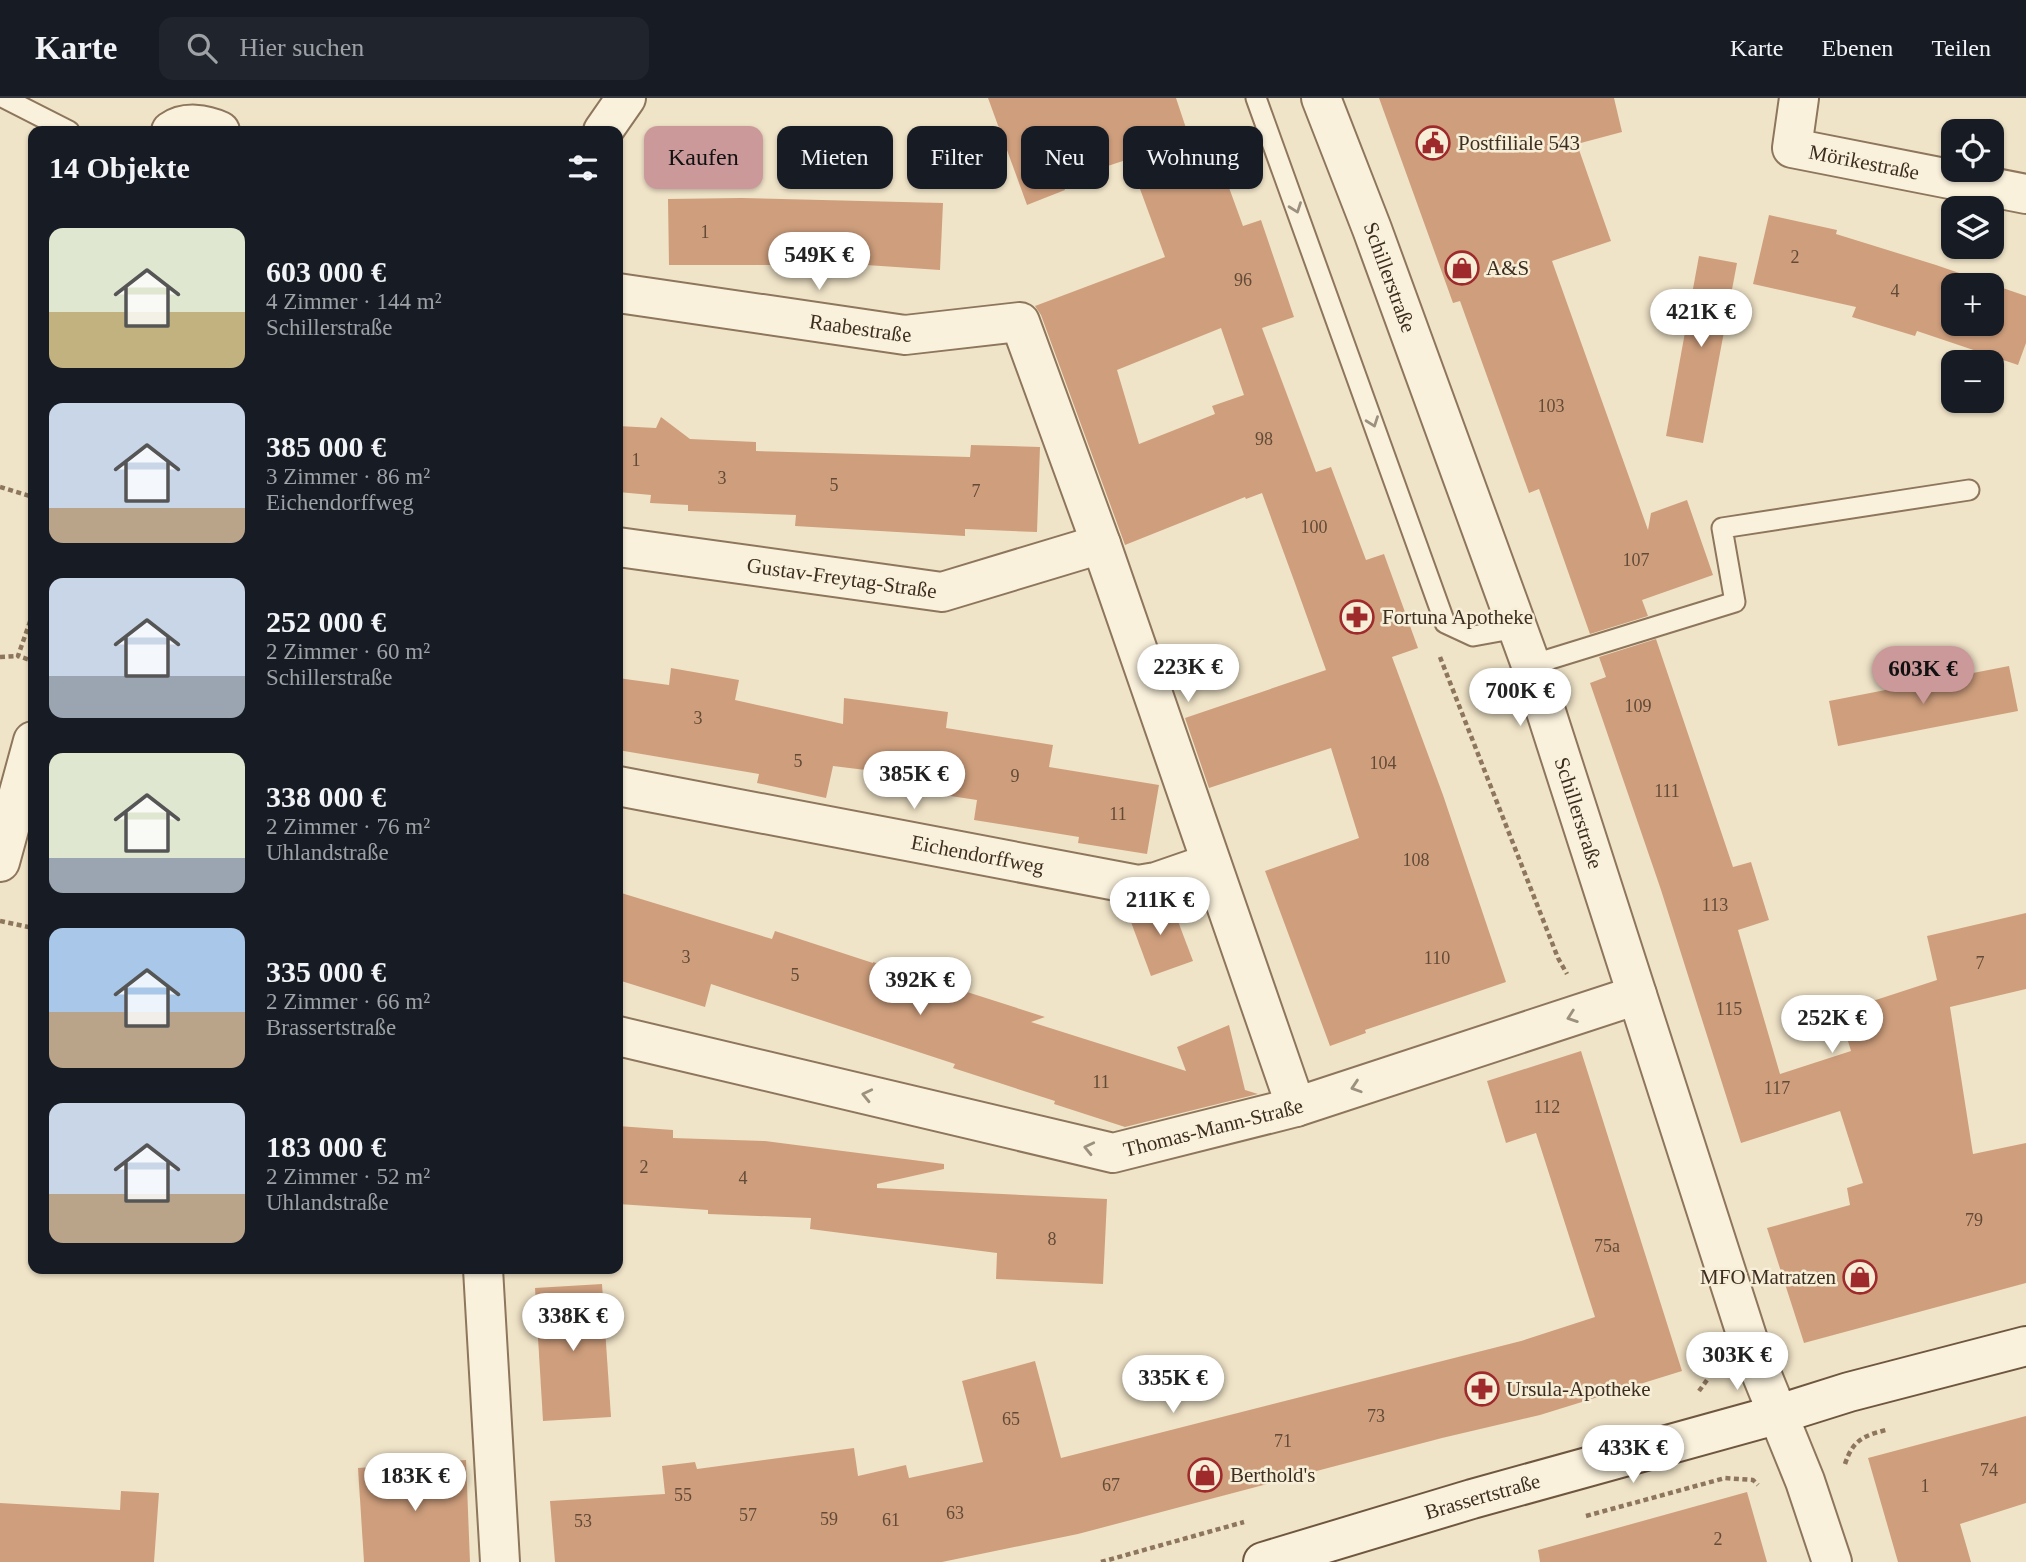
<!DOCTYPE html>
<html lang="de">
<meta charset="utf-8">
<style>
body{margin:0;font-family:Georgia,serif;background:#20242c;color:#f1f3f6;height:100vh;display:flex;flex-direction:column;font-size:26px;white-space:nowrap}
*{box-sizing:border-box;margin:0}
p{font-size:23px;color:#9ea1a6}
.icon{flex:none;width:38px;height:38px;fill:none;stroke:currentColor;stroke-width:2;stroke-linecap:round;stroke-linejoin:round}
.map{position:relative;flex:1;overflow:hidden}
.side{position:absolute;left:28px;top:28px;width:595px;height:1148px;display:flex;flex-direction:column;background:#171b24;border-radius:14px;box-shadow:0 2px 5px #0004}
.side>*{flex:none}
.banner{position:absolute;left:644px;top:28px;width:665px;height:63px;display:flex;gap:14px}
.controls{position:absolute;left:1941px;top:21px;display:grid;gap:14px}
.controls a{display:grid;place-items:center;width:63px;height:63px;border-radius:14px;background:#171b24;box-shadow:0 2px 5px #0004;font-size:35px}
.price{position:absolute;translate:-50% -60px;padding:0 16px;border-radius:24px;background:#fff;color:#222;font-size:23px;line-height:46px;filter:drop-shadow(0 2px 4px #0008)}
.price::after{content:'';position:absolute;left:50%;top:42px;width:21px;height:16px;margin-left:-10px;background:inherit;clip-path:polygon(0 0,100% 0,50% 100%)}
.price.selected{background:#cc999b;color:#111}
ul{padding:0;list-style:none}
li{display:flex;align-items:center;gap:21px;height:175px;padding:0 21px}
li span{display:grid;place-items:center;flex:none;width:196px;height:140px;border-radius:14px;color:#555}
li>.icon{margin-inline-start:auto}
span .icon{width:84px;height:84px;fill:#fffc;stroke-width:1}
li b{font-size:30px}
h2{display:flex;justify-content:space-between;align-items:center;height:84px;padding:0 21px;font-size:30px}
.pill{padding:0 24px;border-radius:14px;background:#171b24;box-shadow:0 2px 5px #0004;font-size:24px;line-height:63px}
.pill.selected{background:#cc999b;color:#111}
header{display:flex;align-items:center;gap:42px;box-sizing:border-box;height:98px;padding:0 35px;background:#171b24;border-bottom:2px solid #363941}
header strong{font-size:33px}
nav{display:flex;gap:38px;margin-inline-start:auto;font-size:24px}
.search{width:490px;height:63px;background:#20242c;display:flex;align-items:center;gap:18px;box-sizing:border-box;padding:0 24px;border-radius:14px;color:#9ea1a6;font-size:26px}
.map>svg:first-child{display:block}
.building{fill:#cf9f7d;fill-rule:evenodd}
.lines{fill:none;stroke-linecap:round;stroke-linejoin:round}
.service-casing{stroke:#8d765c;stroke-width:23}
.minor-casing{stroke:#8d765c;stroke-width:42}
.tertiary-casing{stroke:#8d765c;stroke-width:42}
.secondary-casing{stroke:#6f573f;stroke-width:42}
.path{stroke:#8d765c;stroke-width:4.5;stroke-dasharray:5 3.5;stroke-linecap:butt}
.service{stroke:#faf1dc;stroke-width:19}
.minor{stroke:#faf1dc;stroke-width:38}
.tertiary{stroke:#faf1dc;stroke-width:38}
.secondary{stroke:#faf1dc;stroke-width:38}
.oneway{stroke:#9c907e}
.labels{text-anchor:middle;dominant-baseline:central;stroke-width:5;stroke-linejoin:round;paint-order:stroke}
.number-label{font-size:18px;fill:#624a37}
.poi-label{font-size:21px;fill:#3d2e20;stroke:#f7eed8;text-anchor:start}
.street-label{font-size:21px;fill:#3d2e20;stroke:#f7eed8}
</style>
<header>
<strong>Karte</strong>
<div class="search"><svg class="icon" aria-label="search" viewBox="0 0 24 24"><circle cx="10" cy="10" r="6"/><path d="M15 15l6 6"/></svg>Hier suchen</div>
<nav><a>Karte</a><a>Ebenen</a><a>Teilen</a></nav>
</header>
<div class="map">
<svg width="2026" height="1464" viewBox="0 0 2026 1464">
<rect width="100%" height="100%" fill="#f0e4c8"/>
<g class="building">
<path d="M988 0H1176L1189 39 1208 32 1243 128 1261 122 1294 219 1262 230 1316 374 1331 369 1366 462 1384 456 1418 550 1392 559 1443 697 1506 884 1365 932 1366 935 1330 948 1265 773 1359 740 1331 650 1209 690 1185 620 1326 572 1296 488 1262 395 1246 401 1245 399 1125 447 1041 217 1035 208 1165 159 1129 61 1062 83 1065 92 1027 107ZM1221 230 1244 297 1212 308 1215 316 1139 346 1117 272Z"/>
<path d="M1379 0H1614L1622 34 1577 46 1611 143 1552 163 1648 432 1651 415 1687 402 1713 477 1642 502 1648 518 1590 536 1539 391 1529 395 1460 203 1453 205Z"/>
<path d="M741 100 943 105 940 172 866 167H669L668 101Z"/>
<path d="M1769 117 1837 132 1836 136 1936 167 2026 198V245L2018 267 1917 233 1915 238 1852 219 1856 209 1753 186ZM1953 187H1992V226H1953Z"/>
<path d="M1699 158 1737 165 1703 345 1666 338Z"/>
<path d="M661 319 690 341 756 344V353L970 359 971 347 1040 349 1037 434 965 431V438L795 428 796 417 688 413V407L650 405 651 397 618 394V328L656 330Z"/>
<path d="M1656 541 1733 769 1751 764 1769 822 1738 832 1780 976 1851 953 1839 914 1937 882 1927 838 2026 815V891L1950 909 1973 1056 2026 1045V1185L1804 1245 1767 1130 1850 1107 1847 1090 1863 1085 1840 1013 1741 1045 1661 792 1590 585 1606 579 1599 559Z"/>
<path d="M2009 568 2018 613 1838 648 1829 603Z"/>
<path d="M671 570 739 582 735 602 843 626 844 600 948 614 946 630 1053 647 1049 669 1159 687 1147 756 1078 745 1079 739 974 722 977 702 937 696 939 681 833 668 826 700 757 685 759 676 618 652V580L669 587Z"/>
<path d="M618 794 772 841 775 833 873 865V864L1045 919 1031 924 1186 973 1177 949 1229 927 1245 992 1258 996 1125 1029 1054 1006 1055 1003 953 970 955 966 711 886 705 909 618 882Z"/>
<path d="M1170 802 1193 863 1151 878 1131 824V810Z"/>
<path d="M1581 953 1682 1273 1540 1317 1442 1340 1078 1436 942 1464H555L550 1403 665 1396 662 1368 695 1364 697 1371 854 1350 858 1378 906 1367 909 1380 983 1364 962 1283 1035 1263 1061 1360 1521 1243 1595 1219 1536 1035 1506 1045 1487 983Z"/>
<path d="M618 1028 673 1032V1040L765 1043 944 1066V1071L877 1086V1090L1107 1101 1103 1186 996 1181 997 1155 810 1131 811 1120 708 1116V1112L618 1106Z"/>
<path d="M602 1186 611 1319 543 1323 535 1190Z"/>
<path d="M2026 1318V1405L1960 1426 1971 1464H1898L1868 1360Z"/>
<path d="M466 1362 470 1464H364L358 1370Z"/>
<path d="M121 1393 159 1395 154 1464H0V1405L120 1412Z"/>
<path d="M1747 1394 1767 1464H1540L1538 1452Z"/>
</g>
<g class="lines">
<defs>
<g id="service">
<path d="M4 0 69 33"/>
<path d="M1256 0 1445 525 1473 538 1517 530"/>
<path d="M1531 567 1735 504 1722 430 1969 392"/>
</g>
<g id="minor">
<path id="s1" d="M1799 0 1792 50 2026 96"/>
<path d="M171 33C185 23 205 26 220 33"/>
<path d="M603 33 626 0"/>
<path id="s2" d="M618 195 905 237 1020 224 1101 446 1296 1009"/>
<path id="s3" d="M618 449 942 494 1101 446"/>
<path id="s4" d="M618 688 1138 787 1156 784 1211 765"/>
<path d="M0 764 33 643"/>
<path id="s5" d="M618 938 1113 1055 1296 1009 1637 897"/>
<path d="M483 1171 500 1464"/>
</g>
<g id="tertiary">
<path id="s6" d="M1321 0 1372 131 1531 567 1750 1248 1805 1383 1832 1464"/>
</g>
<g id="secondary">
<path id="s7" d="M1263 1464 1472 1401 1779 1316 1849 1294 2026 1248"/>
</g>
</defs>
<use href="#service" class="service-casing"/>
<use href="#minor" class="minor-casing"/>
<use href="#tertiary" class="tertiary-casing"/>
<use href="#secondary" class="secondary-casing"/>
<g class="path">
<path d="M0 389 33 399"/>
<path d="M33 515 18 558 33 563"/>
<path d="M0 559 18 558"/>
<path d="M1440 559 1558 860 1567 876"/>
<path d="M0 823 33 830"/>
<path d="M1699 1293 1707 1282 1711 1266"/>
<path d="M1845 1366C1853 1342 1863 1338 1886 1332"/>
<path d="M1586 1418 1725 1380 1753 1382 1758 1387"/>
<path d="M1101 1464 1244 1424"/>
</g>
<use href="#service" class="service"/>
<use href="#minor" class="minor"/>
<use href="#tertiary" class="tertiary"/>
<use href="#secondary" class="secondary"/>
</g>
<defs><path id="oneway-chevron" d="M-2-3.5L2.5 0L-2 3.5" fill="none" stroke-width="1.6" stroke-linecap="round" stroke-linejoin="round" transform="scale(1.75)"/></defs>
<g class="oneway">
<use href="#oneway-chevron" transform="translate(1296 110) rotate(70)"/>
<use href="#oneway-chevron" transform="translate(1373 324) rotate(70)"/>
<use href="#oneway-chevron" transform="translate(1572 919) rotate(161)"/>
<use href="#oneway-chevron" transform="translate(1356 989) rotate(162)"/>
<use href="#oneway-chevron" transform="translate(867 997) rotate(-167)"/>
<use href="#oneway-chevron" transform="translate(1089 1050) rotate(-167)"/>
</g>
<defs>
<symbol id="civic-ring" viewBox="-11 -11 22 22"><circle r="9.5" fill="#f7eed8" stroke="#9e2a2b" stroke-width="1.5"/><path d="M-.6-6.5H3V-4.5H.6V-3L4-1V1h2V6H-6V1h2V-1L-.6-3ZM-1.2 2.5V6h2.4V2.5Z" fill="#9e2a2b"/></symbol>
<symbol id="shop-ring" viewBox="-11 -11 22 22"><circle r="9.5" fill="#f7eed8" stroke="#9e2a2b" stroke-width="1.5"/><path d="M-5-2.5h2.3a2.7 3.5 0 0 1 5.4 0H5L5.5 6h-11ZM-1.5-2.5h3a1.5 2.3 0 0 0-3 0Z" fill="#9e2a2b"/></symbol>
<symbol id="pharmacy-ring" viewBox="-11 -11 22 22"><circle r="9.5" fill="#f7eed8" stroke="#9e2a2b" stroke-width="1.5"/><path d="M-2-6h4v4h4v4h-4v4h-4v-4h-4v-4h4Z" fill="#9e2a2b"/></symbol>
</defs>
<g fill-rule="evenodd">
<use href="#civic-ring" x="1414" y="26" width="38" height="38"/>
<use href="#shop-ring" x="1443" y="151" width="38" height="38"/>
<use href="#pharmacy-ring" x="1338" y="500" width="38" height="38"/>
<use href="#shop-ring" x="1841" y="1160" width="38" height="38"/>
<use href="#pharmacy-ring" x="1463" y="1272" width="38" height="38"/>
<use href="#shop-ring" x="1186" y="1358" width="38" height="38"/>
</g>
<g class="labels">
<g class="number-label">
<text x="705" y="134">1</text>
<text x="1795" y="159">2</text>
<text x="1243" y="182">96</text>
<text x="1895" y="193">4</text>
<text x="1551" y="308">103</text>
<text x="1264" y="341">98</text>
<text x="636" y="362">1</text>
<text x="722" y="380">3</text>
<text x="834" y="387">5</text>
<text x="976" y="393">7</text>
<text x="1314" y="429">100</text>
<text x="1636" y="462">107</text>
<text x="1638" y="608">109</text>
<text x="698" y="620">3</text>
<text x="798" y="663">5</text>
<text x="1383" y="665">104</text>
<text x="1015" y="678">9</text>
<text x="1667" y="693">111</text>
<text x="1118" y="716">11</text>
<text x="1416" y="762">108</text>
<text x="1715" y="807">113</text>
<text x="686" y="859">3</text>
<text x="1437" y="860">110</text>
<text x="1980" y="865">7</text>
<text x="795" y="877">5</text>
<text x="1729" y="911">115</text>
<text x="1101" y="984">11</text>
<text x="1777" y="990">117</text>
<text x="1547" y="1009">112</text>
<text x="644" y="1069">2</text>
<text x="743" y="1080">4</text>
<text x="1974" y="1122">79</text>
<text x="1052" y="1141">8</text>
<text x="1607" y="1148">75a</text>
<text x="1376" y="1318">73</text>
<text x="1011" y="1321">65</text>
<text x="1283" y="1343">71</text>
<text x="1989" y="1372">74</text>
<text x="1111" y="1387">67</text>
<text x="1925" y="1388">1</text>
<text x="683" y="1397">55</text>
<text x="955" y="1415">63</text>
<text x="748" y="1417">57</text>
<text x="829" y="1421">59</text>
<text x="891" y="1422">61</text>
<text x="583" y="1423">53</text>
<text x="1718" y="1441">2</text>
</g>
<g class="poi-label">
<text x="1458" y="45">Postfiliale 543</text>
<text x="1486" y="170">A&amp;S</text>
<text x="1382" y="519">Fortuna Apotheke</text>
<text x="1836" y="1179" text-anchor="end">MFO Matratzen</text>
<text x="1506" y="1291">Ursula-Apotheke</text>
<text x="1230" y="1377">Berthold's</text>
</g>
<g class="street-label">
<text stroke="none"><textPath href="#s1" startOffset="124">Mörikestraße</textPath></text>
<text stroke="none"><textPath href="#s6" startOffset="192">Schillerstraße</textPath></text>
<text stroke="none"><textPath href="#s2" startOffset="245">Raabestraße</textPath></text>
<text stroke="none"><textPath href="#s3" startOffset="226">Gustav-Freytag-Straße</textPath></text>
<text stroke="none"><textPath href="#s6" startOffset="760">Schillerstraße</textPath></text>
<text stroke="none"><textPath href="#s4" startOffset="366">Eichendorffweg</textPath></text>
<text stroke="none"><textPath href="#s5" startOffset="612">Thomas-Mann-Straße</textPath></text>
<text stroke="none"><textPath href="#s7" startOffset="229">Brassertstraße</textPath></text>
</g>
</g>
</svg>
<div class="controls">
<a><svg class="icon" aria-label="locate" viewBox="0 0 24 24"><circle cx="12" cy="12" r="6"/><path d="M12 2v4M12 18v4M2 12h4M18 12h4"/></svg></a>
<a><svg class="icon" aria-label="layers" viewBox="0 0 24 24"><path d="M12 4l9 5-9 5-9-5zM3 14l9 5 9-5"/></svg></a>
<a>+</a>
<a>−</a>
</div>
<b class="price" style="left:819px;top:194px">549K €</b>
<b class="price" style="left:1701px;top:251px">421K €</b>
<b class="price" style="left:1188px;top:606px">223K €</b>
<b class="price selected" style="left:1923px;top:608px">603K €</b>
<b class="price" style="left:1520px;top:630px">700K €</b>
<b class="price" style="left:914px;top:713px">385K €</b>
<b class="price" style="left:1160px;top:839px">211K €</b>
<b class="price" style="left:920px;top:919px">392K €</b>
<b class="price" style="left:1832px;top:957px">252K €</b>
<b class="price" style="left:573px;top:1255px">338K €</b>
<b class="price" style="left:1737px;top:1294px">303K €</b>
<b class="price" style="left:1173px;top:1317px">335K €</b>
<b class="price" style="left:1633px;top:1387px">433K €</b>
<b class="price" style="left:415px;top:1415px">183K €</b>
<div class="banner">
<a class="pill selected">Kaufen</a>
<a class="pill">Mieten</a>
<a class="pill">Filter</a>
<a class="pill">Neu</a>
<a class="pill">Wohnung</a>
</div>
<section class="side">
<h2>14 Objekte<svg class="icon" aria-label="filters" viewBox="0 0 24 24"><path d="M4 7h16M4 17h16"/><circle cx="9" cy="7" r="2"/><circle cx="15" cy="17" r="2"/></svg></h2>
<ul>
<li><span style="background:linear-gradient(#dfe7d0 60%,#c2b280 0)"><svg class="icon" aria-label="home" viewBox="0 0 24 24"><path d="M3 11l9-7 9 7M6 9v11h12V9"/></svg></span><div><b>603 000 €</b><p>4 Zimmer · 144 m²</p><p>Schillerstraße</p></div></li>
<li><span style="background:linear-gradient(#c9d6e8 75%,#b9a48a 0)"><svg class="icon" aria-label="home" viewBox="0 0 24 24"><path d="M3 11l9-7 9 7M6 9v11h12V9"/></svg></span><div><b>385 000 €</b><p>3 Zimmer · 86 m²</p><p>Eichendorffweg</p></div></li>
<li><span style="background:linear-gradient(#c9d6e8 70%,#9aa5b1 0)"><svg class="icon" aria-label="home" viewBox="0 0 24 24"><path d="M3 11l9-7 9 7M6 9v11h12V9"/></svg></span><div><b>252 000 €</b><p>2 Zimmer · 60 m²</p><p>Schillerstraße</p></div></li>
<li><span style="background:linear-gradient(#dfe7d0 75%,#9aa5b1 0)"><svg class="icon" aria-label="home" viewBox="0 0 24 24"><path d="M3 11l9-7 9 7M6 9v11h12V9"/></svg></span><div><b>338 000 €</b><p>2 Zimmer · 76 m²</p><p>Uhlandstraße</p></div></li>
<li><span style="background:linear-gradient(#a9c7e8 60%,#b9a48a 0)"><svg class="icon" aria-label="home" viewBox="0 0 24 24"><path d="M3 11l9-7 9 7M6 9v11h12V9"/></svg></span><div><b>335 000 €</b><p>2 Zimmer · 66 m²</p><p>Brassertstraße</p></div></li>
<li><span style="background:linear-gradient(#c9d6e8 65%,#b9a48a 0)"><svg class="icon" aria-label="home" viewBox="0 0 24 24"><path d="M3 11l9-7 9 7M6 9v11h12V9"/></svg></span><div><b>183 000 €</b><p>2 Zimmer · 52 m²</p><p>Uhlandstraße</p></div></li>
</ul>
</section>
</div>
